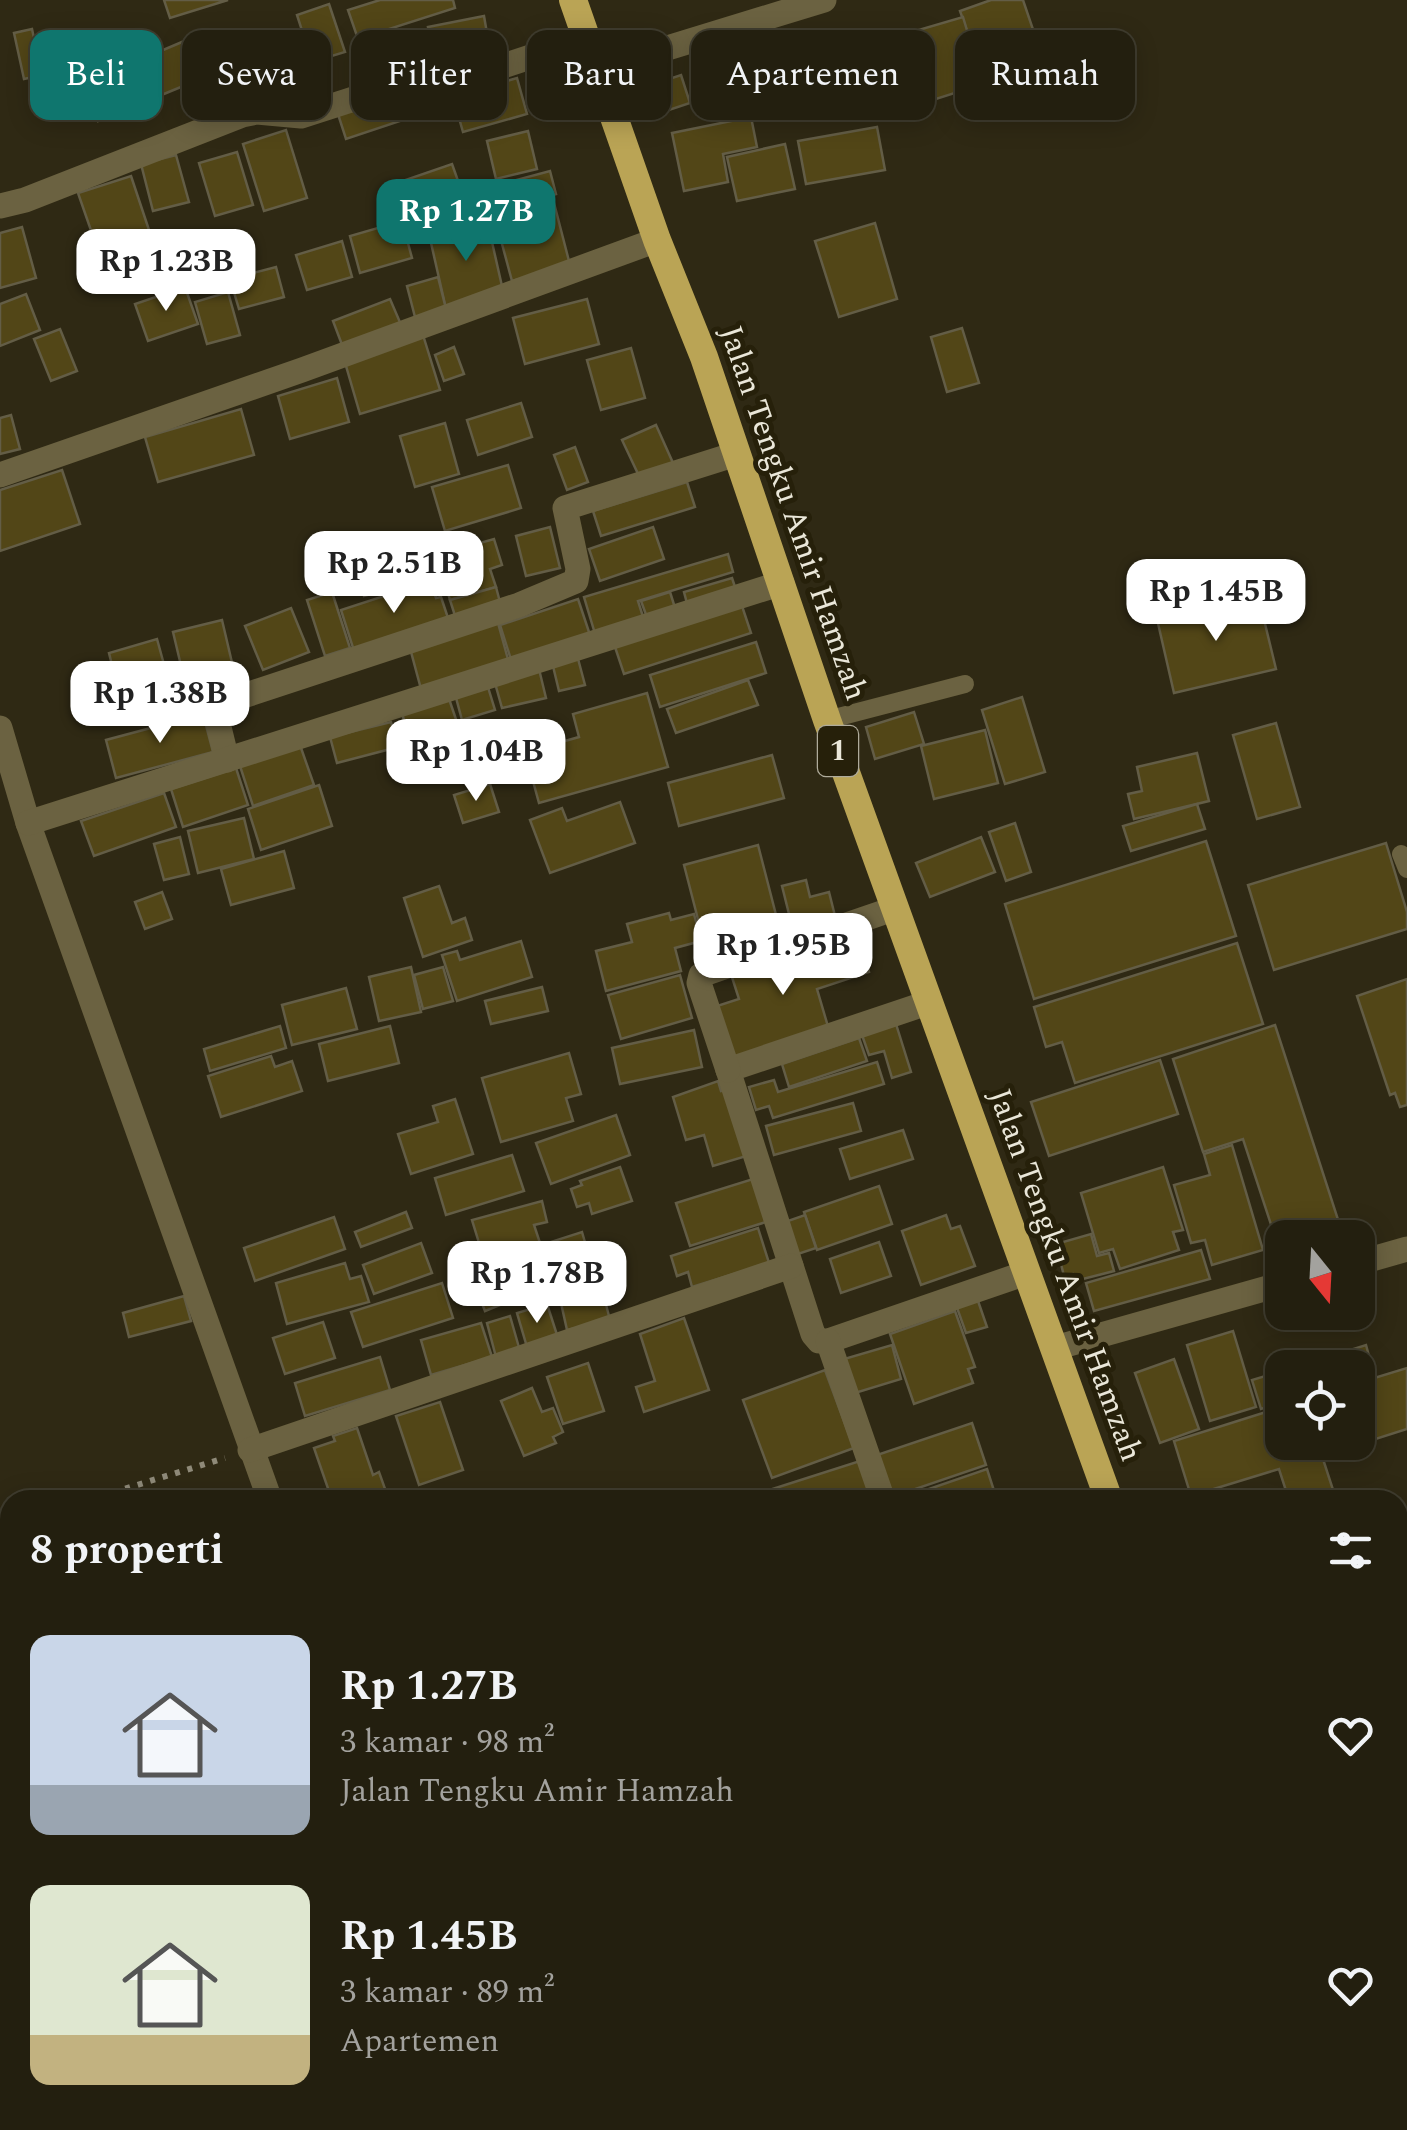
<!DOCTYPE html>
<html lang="id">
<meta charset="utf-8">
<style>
body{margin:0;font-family:Spectral,serif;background:#2f2c1d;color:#f1f3f6;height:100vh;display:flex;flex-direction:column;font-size:38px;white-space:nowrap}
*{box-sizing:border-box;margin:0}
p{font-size:32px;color:#a3a29e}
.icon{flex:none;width:55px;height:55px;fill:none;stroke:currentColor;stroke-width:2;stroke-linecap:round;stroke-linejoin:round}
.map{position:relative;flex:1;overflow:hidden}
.drawer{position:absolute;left:0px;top:1490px;width:1408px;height:640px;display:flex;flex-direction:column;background:#231f0f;border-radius:30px 30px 0 0;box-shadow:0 5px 25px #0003,0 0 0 2px #403d2f}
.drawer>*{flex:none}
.banner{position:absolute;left:30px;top:30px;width:1348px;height:90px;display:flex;gap:20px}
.needle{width:65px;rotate:162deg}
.buttons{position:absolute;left:1265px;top:1220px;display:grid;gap:20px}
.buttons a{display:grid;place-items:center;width:110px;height:110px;border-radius:20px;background:#231f0f;box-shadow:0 5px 25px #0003,0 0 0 2px #403d2f;font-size:50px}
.price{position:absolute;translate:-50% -85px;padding:0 22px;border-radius:20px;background:#fff;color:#222;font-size:32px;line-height:65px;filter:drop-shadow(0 2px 5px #0008)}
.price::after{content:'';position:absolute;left:50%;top:60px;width:30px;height:22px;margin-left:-15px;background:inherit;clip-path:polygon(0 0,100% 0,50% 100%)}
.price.active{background:#0f766e;color:#fff}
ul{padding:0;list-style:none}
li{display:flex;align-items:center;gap:30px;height:250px;padding:0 30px}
li span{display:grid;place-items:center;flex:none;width:280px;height:200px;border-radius:20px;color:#555}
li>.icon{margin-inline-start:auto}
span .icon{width:120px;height:120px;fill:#fffc;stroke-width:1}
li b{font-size:42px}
h2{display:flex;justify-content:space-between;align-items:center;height:120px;padding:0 30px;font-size:42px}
.chip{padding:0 35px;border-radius:20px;background:#231f0f;box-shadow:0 5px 25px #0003,0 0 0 2px #403d2f;font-size:35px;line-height:90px}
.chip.active{background:#0f766e;color:#fff}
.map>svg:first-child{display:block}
.building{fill:#524617;stroke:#635d46;stroke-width:2.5}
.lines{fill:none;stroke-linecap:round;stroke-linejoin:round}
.path{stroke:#8f8a79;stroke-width:6;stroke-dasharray:5 8;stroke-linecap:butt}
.service{stroke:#6b6241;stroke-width:18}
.minor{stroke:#6b6241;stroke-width:25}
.trunk{stroke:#baa455;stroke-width:28}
.labels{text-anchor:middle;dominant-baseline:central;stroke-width:10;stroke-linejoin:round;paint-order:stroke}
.shield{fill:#26200a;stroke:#afab9b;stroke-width:2.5}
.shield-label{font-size:30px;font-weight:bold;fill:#eae7d9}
.street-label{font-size:32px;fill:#eae7d9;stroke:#26200a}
</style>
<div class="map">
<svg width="1407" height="2130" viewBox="0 0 1407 2130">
<rect width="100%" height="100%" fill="#2f2914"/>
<g class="building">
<path d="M164 0H228L170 18Z"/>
<path d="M380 0H453L455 8 358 39 348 10Z"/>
<path d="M991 0H1023L1044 62 985 82 960 11Z"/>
<path d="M329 4 345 52 312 62 297 15Z"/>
<path d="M484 16 488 39 433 49 428 27Z"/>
<path d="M963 17 983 84 936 99 915 31Z"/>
<path d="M32 29 42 75 24 79 14 33Z"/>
<path d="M229 41 238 80 202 89 192 49Z"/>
<path d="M182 42 198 80 98 121 83 84Z"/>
<path d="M816 59 823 110 768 118 761 67Z"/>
<path d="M549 66 560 106 538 112 527 71Z"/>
<path d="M681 75 690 103 660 113 651 85Z"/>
<path d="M517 78 527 114 463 132 453 97Z"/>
<path d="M412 87 421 114 346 139 337 111Z"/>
<path d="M751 117 757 147 723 154 728 182 684 191 672 133Z"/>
<path d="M877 127 885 170 806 184 798 141Z"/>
<path d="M286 130 307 198 264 211 243 144Z"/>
<path d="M528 131 537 169 496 179 487 141Z"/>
<path d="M785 144 795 189 737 201 727 157Z"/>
<path d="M237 152 253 205 215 216 199 163Z"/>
<path d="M176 155 189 202 153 211 141 164Z"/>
<path d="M452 164 462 192 401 214 391 185Z"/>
<path d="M550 171 556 194 515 205 509 182Z"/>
<path d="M131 176 155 248 103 265 78 193Z"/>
<path d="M554 203 570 265 512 281 495 218Z"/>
<path d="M487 220 504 295 446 309 429 234Z"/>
<path d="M402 221 412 258 360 273 350 236Z"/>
<path d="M875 223 897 299 839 317 815 241Z"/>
<path d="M22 227 36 278 0 288V233Z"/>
<path d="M342 241 352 277 307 290 296 255Z"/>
<path d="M276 267 284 297 239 309 230 279Z"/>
<path d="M438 277 446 309 415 317 407 286Z"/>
<path d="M185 287 198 324 148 341 135 304Z"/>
<path d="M228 292 240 335 207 344 195 302Z"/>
<path d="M26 294 40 330 0 346V304Z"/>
<path d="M390 299 402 327 344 350 333 321Z"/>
<path d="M587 299 599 344 525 364 513 318Z"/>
<path d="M962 328 979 383 947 392 931 337Z"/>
<path d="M60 329 77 371 51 381 34 339Z"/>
<path d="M423 335 440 390 360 414 344 359Z"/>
<path d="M454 347 464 374 444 381 435 355Z"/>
<path d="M631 348 645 398 601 410 587 360Z"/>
<path d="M337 378 349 422 290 439 278 396Z"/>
<path d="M521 403 532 437 478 455 467 420Z"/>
<path d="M241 409 254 455 158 482 145 437Z"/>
<path d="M11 415 20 449 0 454V418Z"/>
<path d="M445 423 459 474 415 487 400 436Z"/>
<path d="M656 425 673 463 640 478 622 440Z"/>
<path d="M575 447 588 482 567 490 554 455Z"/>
<path d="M508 465 521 508 445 531 432 487Z"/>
<path d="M62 470 80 524 0 551V490Z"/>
<path d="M687 482 695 507 601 536 593 511Z"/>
<path d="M550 527 560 568 526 576 516 536Z"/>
<path d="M653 527 664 559 600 581 589 549Z"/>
<path d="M494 539 502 565 490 569 496 587 450 600 437 555Z"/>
<path d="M728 554 733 572 638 601 645 623 596 637 584 597Z"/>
<path d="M393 564 400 586 364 596 357 575Z"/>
<path d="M732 578 738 596 689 611 684 592Z"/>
<path d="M430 581 436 598 441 597 449 621 354 651 341 610Z"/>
<path d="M496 587 501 606 456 619 450 600Z"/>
<path d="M332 592 350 648 325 656 307 600Z"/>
<path d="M670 592 676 611 648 620 641 601Z"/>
<path d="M1258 595 1276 669 1174 693 1157 619Z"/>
<path d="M578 599 592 641 513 666 500 625Z"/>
<path d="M741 603 751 633 624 674 614 644Z"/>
<path d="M291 608 309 652 263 670 245 626Z"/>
<path d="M222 620 237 684 188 695 173 632Z"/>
<path d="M498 623 509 663 421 689 410 648Z"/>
<path d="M157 639 174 701 135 711 125 674 115 677 109 653Z"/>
<path d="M756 642 766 673 660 707 650 675Z"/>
<path d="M577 655 585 685 559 691 552 662Z"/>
<path d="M538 665 546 698 502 708 493 676Z"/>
<path d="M748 680 758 705 676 733 667 709Z"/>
<path d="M487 684 495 710 462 720 455 694Z"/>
<path d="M109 687 117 715 90 722 82 695Z"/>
<path d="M647 693 668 767 539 803 525 752 579 737 573 714Z"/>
<path d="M448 696 460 731 413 747 401 711Z"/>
<path d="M1022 697 1045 772 1005 784 982 710Z"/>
<path d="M914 712 924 744 875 759 866 727Z"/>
<path d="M203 714 213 752 116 778 106 740Z"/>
<path d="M391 722 398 747 337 763 330 737Z"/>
<path d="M1276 723 1300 807 1257 819 1233 735Z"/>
<path d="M985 730 998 783 934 799 921 746Z"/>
<path d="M469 737 479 767 436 781 426 751Z"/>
<path d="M300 745 314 785 253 806 240 766Z"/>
<path d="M1197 753 1209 801 1134 819 1128 794 1142 791 1137 767Z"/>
<path d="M772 755 784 798 679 826 668 783Z"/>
<path d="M236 768 248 805 183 827 171 789Z"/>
<path d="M490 784 499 812 463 823 454 795Z"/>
<path d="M319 785 332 826 261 850 248 809Z"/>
<path d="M164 793 176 827 94 856 81 821Z"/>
<path d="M620 802 635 843 550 873 530 820 562 808 567 821Z"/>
<path d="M1197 804 1205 829 1131 851 1123 826Z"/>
<path d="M244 818 254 859 198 873 188 831Z"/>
<path d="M1015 823 1031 872 1006 881 989 832Z"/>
<path d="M180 837 189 874 164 880 154 844Z"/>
<path d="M981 837 995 872 930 897 916 863Z"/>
<path d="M1206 841 1236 936 1034 999 1005 904Z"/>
<path d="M1386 843 1407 912V929L1274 970 1248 885Z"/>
<path d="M758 845 783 942 709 962 684 865Z"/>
<path d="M284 851 294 888 231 905 221 869Z"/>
<path d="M806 880 810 897 829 892 836 920 793 930 782 886Z"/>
<path d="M439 886 452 923 465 918 472 940 423 957 404 898Z"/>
<path d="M162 892 172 919 145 929 135 902Z"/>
<path d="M669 913 671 920 694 914 701 941 675 948 681 971 606 991 596 951 632 942 627 924Z"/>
<path d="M521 941 532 977 457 1001 442 955 457 951 460 960Z"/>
<path d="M812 941 819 964 863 950 869 972 817 989 829 1030 734 1059 717 1006 739 999 730 971Z"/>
<path d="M1237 943 1263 1024 1075 1083 1062 1042 1046 1047 1034 1007Z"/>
<path d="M411 967 421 1012 379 1021 369 977Z"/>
<path d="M443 967 453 1001 423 1009 414 975Z"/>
<path d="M680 975 692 1018 621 1039 608 995Z"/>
<path d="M1407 979V1105L1400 1107 1395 1093 1390 1095 1357 996Z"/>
<path d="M542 987 548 1011 491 1024 485 1001Z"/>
<path d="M346 988 357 1029 292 1045 282 1005Z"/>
<path d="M896 1024 911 1072 892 1078 884 1051 869 1055 862 1035Z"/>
<path d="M1275 1025 1343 1235 1282 1238 1281 1255 1243 1139 1203 1152 1173 1059Z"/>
<path d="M280 1026 286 1048 210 1071 204 1049Z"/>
<path d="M390 1026 399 1063 328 1081 319 1044Z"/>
<path d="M694 1030 702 1067 620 1084 612 1048Z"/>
<path d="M859 1038 867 1061 789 1087 782 1064Z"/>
<path d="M569 1053 581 1094 566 1098 573 1121 501 1142 482 1078Z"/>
<path d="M271 1056 275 1067 292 1061 302 1091 221 1117 208 1076Z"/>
<path d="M1160 1060 1178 1114 1049 1156 1031 1102Z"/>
<path d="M877 1062 884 1084 773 1118 769 1106 756 1110 749 1087 774 1080 778 1092Z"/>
<path d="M718 1081 721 1091 730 1089 750 1155 713 1166 704 1135 686 1140 673 1097Z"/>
<path d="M455 1099 473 1154 411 1174 398 1134 438 1122 433 1106Z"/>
<path d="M853 1103 861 1131 774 1155 766 1126Z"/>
<path d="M616 1115 630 1155 551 1184 536 1143Z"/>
<path d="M903 1130 913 1159 850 1179 840 1149Z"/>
<path d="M1232 1145 1263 1250 1212 1265 1205 1240 1191 1243 1174 1185 1210 1175 1204 1154Z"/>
<path d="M512 1155 524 1191 446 1215 435 1178Z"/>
<path d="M620 1167 632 1201 592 1214 589 1203 577 1207 571 1189 582 1185 580 1181Z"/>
<path d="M1163 1167 1183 1230 1173 1232 1179 1250 1120 1269 1113 1249 1099 1253 1081 1193Z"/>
<path d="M753 1179 766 1222 690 1246 676 1203Z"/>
<path d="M879 1186 892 1224 817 1250 804 1212Z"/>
<path d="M542 1201 547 1222 534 1225 540 1243 484 1259 472 1220Z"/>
<path d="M406 1212 412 1228 361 1247 355 1232Z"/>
<path d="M805 1215 816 1248 795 1255 785 1222Z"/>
<path d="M946 1215 951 1229 960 1226 975 1266 921 1285 902 1231Z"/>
<path d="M334 1217 345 1249 255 1281 244 1248Z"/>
<path d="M758 1228 769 1263 692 1287 688 1272 677 1276 671 1256Z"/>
<path d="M582 1232 593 1270 541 1287 529 1249Z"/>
<path d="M1091 1234 1097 1256 1109 1253 1114 1271 1075 1281 1073 1274 1064 1276 1056 1244Z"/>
<path d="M879 1242 891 1276 841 1293 830 1259Z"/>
<path d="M421 1243 432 1273 374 1294 363 1265Z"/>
<path d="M1201 1250 1210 1279 1094 1311 1086 1283Z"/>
<path d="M345 1263 350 1279 361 1276 369 1302 287 1324 276 1283Z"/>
<path d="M507 1265 520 1297 485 1311 472 1278Z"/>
<path d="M442 1283 453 1318 363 1347 351 1312Z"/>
<path d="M603 1293 610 1320 567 1330 561 1303Z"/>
<path d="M184 1296 191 1321 129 1337 123 1313Z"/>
<path d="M977 1298 987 1327 966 1333 956 1305Z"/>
<path d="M547 1304 558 1338 527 1347 517 1313Z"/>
<path d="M955 1311 975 1367 968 1369 973 1383 914 1404 890 1334Z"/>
<path d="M510 1316 520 1351 496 1357 487 1323Z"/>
<path d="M684 1318 709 1390 644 1412 636 1387 655 1381 640 1334Z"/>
<path d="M323 1322 335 1358 285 1374 273 1338Z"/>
<path d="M481 1323 492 1357 431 1375 421 1340Z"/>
<path d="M1233 1331 1256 1407 1210 1421 1187 1345Z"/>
<path d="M892 1345 901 1379 855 1393 844 1359Z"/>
<path d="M1366 1345 1374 1374 1358 1379V1368H1293Z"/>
<path d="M380 1357 390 1390 305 1416 295 1383Z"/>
<path d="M1174 1359 1199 1429 1160 1443 1135 1373Z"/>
<path d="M588 1363 604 1411 563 1424 547 1377Z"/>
<path d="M1407 1368V1429L1322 1456 1336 1499 1289 1500 1279 1469 1191 1496 1174 1441 1282 1407V1442H1358V1383Z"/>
<path d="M825 1370 854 1448 772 1478 743 1400Z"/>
<path d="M1282 1371V1402L1261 1409 1252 1380Z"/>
<path d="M532 1388 542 1412 553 1408 563 1432 553 1437 556 1443 524 1456 501 1401Z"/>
<path d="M440 1402 463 1470 419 1485 396 1416Z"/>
<path d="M972 1423 986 1465 892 1497 877 1455Z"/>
<path d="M357 1428 373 1475 379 1472 389 1500H332L314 1448 335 1441 333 1436Z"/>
<path d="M863 1460 876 1500H738Z"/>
<path d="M987 1469 997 1500H897Z"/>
<path d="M617 2120H664L668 2130H609L607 2123Z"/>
<path d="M1029 2120H1056L1059 2130H996Z"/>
<path d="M1115 2120H1177L1181 2130H1119Z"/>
</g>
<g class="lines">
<g class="path">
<path d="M88 1500 225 1458"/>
<path d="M0 1527 10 1524"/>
</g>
<g class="service">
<path d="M827 720 965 684"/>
<path d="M1401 854 1407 869"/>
</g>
<g class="minor">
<path d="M599 69 824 0"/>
<path d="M0 206 25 200 242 115 257 112 301 116 394 86 449 79 500 67 585 39"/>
<path d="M0 475 302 370 657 240"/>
<path d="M0 728 28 823 270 1500"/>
<path d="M227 760 215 711 222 703 519 605 576 581 578 569 565 508 736 454"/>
<path d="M28 823 782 583"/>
<path d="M930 1002 728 1070 813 1334 819 1341H828L1026 1273"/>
<path d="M728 1070 699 983 701 975 896 908"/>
<path d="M1358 1263 1407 1249"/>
<path d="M828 1341 883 1500"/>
<path d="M1055 1348 1282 1284"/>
<path d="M250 1450 791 1266"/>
<path d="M510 2120 514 2130"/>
<path d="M1100 2120 1104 2130"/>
</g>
<g class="trunk">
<path d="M573 0 657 240 704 357 827 720 1109 1500"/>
<path d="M1339 2120 1342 2130"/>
</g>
</g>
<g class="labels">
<rect class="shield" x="818" y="726" width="40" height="50" rx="8"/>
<g class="shield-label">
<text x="838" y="751">1</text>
</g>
<g class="street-label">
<text transform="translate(793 513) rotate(71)">Jalan Tengku Amir Hamzah</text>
<text transform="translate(1065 1275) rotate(70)">Jalan Tengku Amir Hamzah</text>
</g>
</g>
</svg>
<div class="buttons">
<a><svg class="needle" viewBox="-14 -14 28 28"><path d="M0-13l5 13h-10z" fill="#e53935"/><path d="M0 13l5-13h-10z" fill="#a3a29e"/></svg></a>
<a><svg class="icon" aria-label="locate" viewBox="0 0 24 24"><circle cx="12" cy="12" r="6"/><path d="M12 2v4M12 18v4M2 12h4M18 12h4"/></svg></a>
</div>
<b class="price active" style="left:466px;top:264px">Rp 1.27B</b>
<b class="price" style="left:166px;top:314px">Rp 1.23B</b>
<b class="price" style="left:394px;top:616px">Rp 2.51B</b>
<b class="price" style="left:1216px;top:644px">Rp 1.45B</b>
<b class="price" style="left:160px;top:746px">Rp 1.38B</b>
<b class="price" style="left:476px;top:804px">Rp 1.04B</b>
<b class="price" style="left:783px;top:998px">Rp 1.95B</b>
<b class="price" style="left:537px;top:1326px">Rp 1.78B</b>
<div class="banner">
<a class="chip active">Beli</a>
<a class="chip">Sewa</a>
<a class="chip">Filter</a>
<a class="chip">Baru</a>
<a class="chip">Apartemen</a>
<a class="chip">Rumah</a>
</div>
<section class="drawer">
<h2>8 properti<svg class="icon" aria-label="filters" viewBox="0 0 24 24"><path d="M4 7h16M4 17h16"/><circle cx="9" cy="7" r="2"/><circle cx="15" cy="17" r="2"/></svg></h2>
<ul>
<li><span style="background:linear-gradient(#c9d6e8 75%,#9aa5b1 0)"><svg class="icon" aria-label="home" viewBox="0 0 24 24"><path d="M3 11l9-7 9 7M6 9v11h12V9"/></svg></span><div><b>Rp 1.27B</b><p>3 kamar · 98 m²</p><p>Jalan Tengku Amir Hamzah</p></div><svg class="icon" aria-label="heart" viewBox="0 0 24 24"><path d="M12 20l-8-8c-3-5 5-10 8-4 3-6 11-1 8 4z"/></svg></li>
<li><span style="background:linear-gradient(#dfe7d0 75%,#c2b280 0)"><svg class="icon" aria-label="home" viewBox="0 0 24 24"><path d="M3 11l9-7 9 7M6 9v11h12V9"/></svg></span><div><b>Rp 1.45B</b><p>3 kamar · 89 m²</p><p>Apartemen</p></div><svg class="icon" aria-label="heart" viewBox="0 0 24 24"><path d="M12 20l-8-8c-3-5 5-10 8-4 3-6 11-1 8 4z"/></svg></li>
</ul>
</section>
</div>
